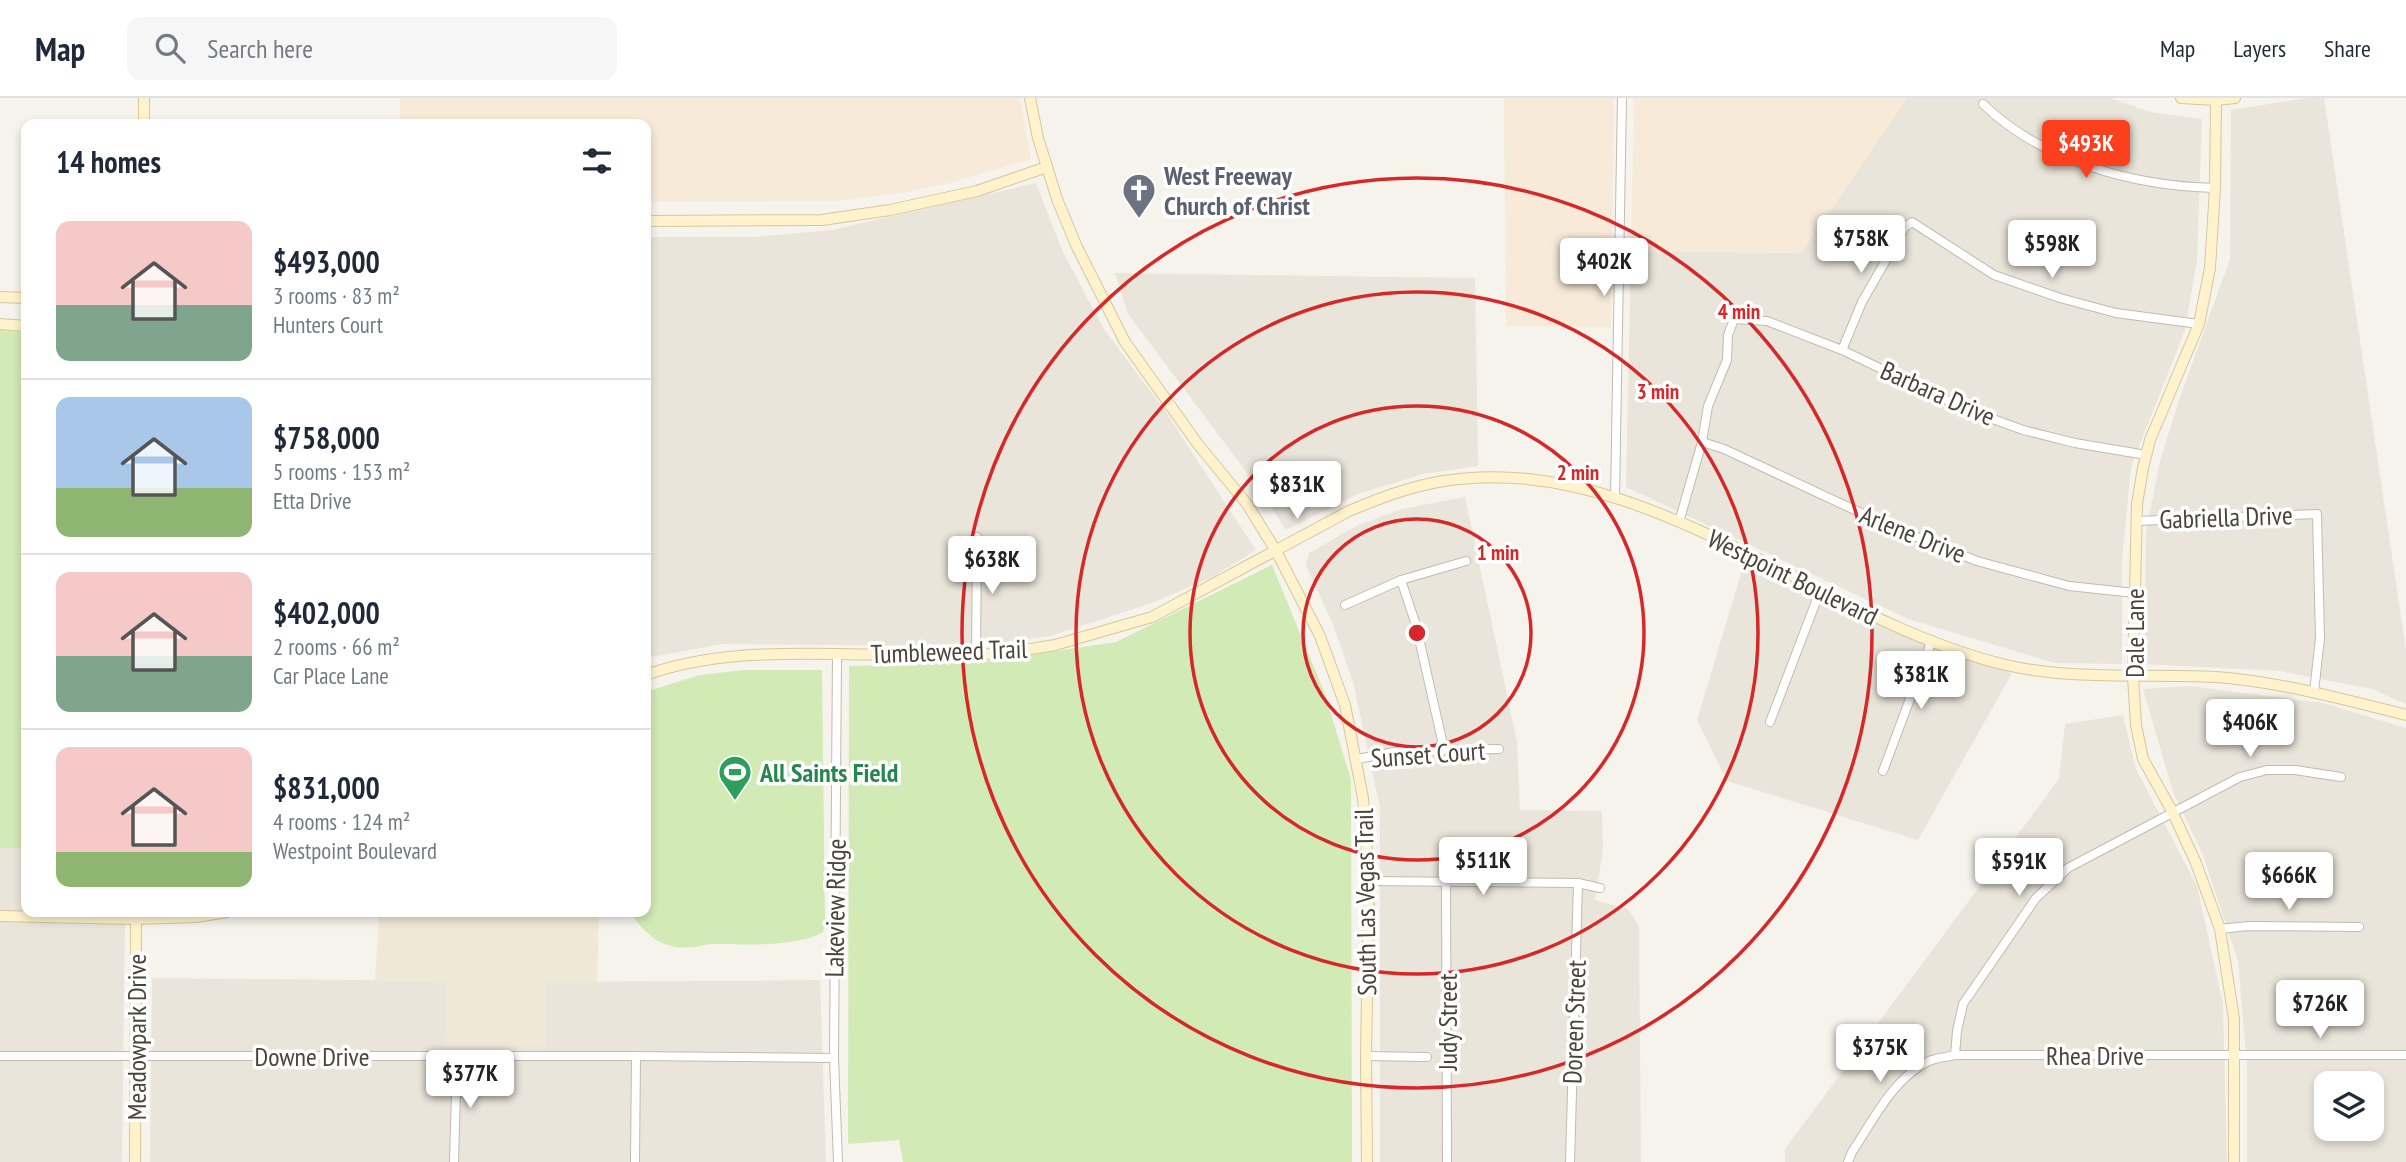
<!DOCTYPE html>
<meta charset="utf-8">
<style>
body{margin:0;font-family:"PT Sans Narrow",sans-serif;background:#f6f6f7;color:#1f2937;height:100vh;display:flex;flex-direction:column;font-size:26px;white-space:nowrap}
*{box-sizing:border-box;margin:0}
p{font-size:23px;color:#747a83}
.icon{flex:none;width:38px;height:38px;fill:none;stroke:currentColor;stroke-width:2;stroke-linecap:round;stroke-linejoin:round}
.map{position:relative;flex:1;overflow:hidden}
.side{position:absolute;left:21px;top:21px;width:630px;height:798px;display:flex;flex-direction:column;background:#fff;border-radius:14px;box-shadow:0 4px 10px #0003}
.side>*{flex:none}
.tools{position:absolute;left:2314px;top:973px;display:grid;gap:14px}
.tools a{display:grid;place-items:center;width:70px;height:70px;border-radius:14px;background:#fff;box-shadow:0 4px 10px #0003;font-size:35px}
.price{position:absolute;translate:-50% -60px;padding:0 16px;border-radius:7px;background:#fff;color:#222;font-size:23px;line-height:46px;filter:drop-shadow(0 2px 4px #0008)}
.price::after{content:'';position:absolute;left:50%;top:42px;width:21px;height:16px;margin-left:-10px;background:inherit;clip-path:polygon(0 0,100% 0,50% 100%)}
.price.selected{background:#fc3f1d;color:#fff}
ul{padding:0;list-style:none}
li{display:flex;align-items:center;gap:21px;height:175px;padding:0 35px}
li+li{border-top:2px solid #e0e1e3}
li span{display:grid;place-items:center;flex:none;width:196px;height:140px;border-radius:14px;color:#555}
li>.icon{margin-inline-start:auto}
span .icon{width:84px;height:84px;fill:#fffc;stroke-width:1}
li b{font-size:30px}
h2{display:flex;justify-content:space-between;align-items:center;height:84px;padding:0 35px;font-size:30px}
header{display:flex;align-items:center;gap:42px;box-sizing:border-box;height:98px;padding:0 35px;background:#fff;border-bottom:2px solid #e0e1e3}
header strong{font-size:33px}
nav{display:flex;gap:38px;margin-inline-start:auto;font-size:24px}
.search{width:490px;height:63px;background:#f6f6f7;display:flex;align-items:center;gap:18px;box-sizing:border-box;padding:0 24px;border-radius:14px;color:#747a83;font-size:26px}
.map>svg:first-child{display:block}
.residential{fill:#eae5da;fill-rule:evenodd}
.commercial{fill:#f7ead8}
.education{fill:#efe8d6}
.green{fill:#d2eab5}
.lines{fill:none;stroke-linecap:round;stroke-linejoin:round}
.street-casing{stroke:#c2bbae;stroke-width:10}
.secondary-casing{stroke:#d6c79b;stroke-width:12}
.street{stroke:#fff;stroke-width:8}
.secondary{stroke:#fff3cd;stroke-width:10}
.ring{fill:none;stroke:#d62828;stroke-width:3.5}
.labels{text-anchor:middle;dominant-baseline:central;stroke-width:7;stroke-linejoin:round;paint-order:stroke}
.worship-label{font-size:26px;font-weight:bold;fill:#5b616d;stroke:#fff;text-anchor:start}
.street-label{font-size:26px;fill:#4b4439;stroke:#fff}
.leisure-label{font-size:26px;font-weight:bold;fill:#27864d;stroke:#fff;text-anchor:start}
.centre{fill:#d62828;stroke:#fff;stroke-width:3.5}
.ring-label{font-size:21px;text-anchor:middle;font-weight:bold;fill:#d62828;stroke:#fff;stroke-width:7;stroke-linejoin:round;paint-order:stroke}
</style>
<header>
<strong>Map</strong>
<div class="search"><svg class="icon" aria-label="search" viewBox="0 0 24 24"><circle cx="10" cy="10" r="6"/><path d="M15 15l6 6"/></svg>Search here</div>
<nav><a>Map</a><a>Layers</a><a>Share</a></nav>
</header>
<div class="map">
<svg width="2406" height="1064" viewBox="0 0 2406 1064">
<rect width="100%" height="100%" fill="#f6f3ec"/>
<g class="residential">
<path d="M1907 0H2110L2150 14 2202 21 2197 162 2185 232 2131 369 2122 462V566L2055 565 1908 521 1626 389 1631 153 1801 155Z"/>
<path d="M2308 0H2324L2406 552V606L2372 591 2280 573 2144 566 2146 435 2160 363 2180 299 2230 161 2231 12Z"/>
<path d="M1036 85 1062 152 1104 231 1165 313 1256 452 1214 478 1155 504 1050 538 984 547 941 548 722 546 646 560V139H755L832 132Z"/>
<path d="M1115 175 1475 180 1478 368 1423 376 1358 396 1286 432 1262 395 1128 216Z"/>
<path d="M1465 399 1517 644 1520 712 1602 713 1603 752 1595 802 1628 811 1639 828 1641 1064H1380V710L1353 584 1332 524 1306 468 1309 455 1356 428 1402 411Z"/>
<path d="M1745 462 1919 544 2012 575 1918 742 1727 683 1697 622Z"/>
<path d="M2190 588 2323 605 2406 630V1064H2247V968L2238 863 2203 757 2173 694 2143 591ZM2326 985H2371V1031H2326Z"/>
<path d="M2123 617 2136 671 2197 788 2223 906 2227 1064H1785V1051L2059 681 2065 626Z"/>
<path d="M0 750H26V814H125L122 1064H0Z"/>
<path d="M152 880 446 883 546 948V884L820 882 826 1064H150Z"/>
</g>
<g class="commercial">
<path d="M400 0H1020L1031 61 950 85 902 95 835 103 646 104V26H400Z"/>
<path d="M1504 0H1614L1611 229 1506 228Z"/>
<path d="M1634 0H1907L1801 155 1631 153Z"/>
</g>
<path class="education" d="M379 814H599L597 884H546V949L445 948 446 883 375 882Z"/>
<g class="green">
<path d="M0 232 26 234V750H0Z"/>
<path d="M1272 467 1325 596 1351 682 1352 1064H903L899 1042 848 1046 849 568 977 565 1116 544Z"/>
<path d="M744 572H822L825 826 823 834C797 850 740 846 709 846 671 856 651 845 630 814H646V594L699 577Z"/>
</g>
<g class="lines">
<defs>
<g id="street">
<path d="M1983 6C2043 64 2134 88 2215 90"/>
<path d="M1842 252 1862 204 1905 129 1912 124 1994 177 2060 200 2116 215 2199 226"/>
<path d="M1702 344 1724 351 1889 428 1977 463 2069 488 2135 495"/>
<path d="M1615 399 1622 0"/>
<path d="M2136 423 2317 416 2320 540 2314 594"/>
<path d="M1679 424 1702 344 1708 308 1727 262 1728 237 1734 221 1767 223 1842 252 1963 310 2023 332 2075 345 2146 357"/>
<path d="M1401 482 1416 527 1444 651"/>
<path d="M1345 507 1401 482 1466 463"/>
<path d="M837 556 834 960 838 1064"/>
<path d="M976 557 977 439"/>
<path d="M1770 624 1820 493"/>
<path d="M1357 661 1400 653 1499 651"/>
<path d="M1883 673 1932 542"/>
<path d="M1369 783 1578 785 1600 790"/>
<path d="M1446 784 1447 1064"/>
<path d="M2220 831 2248 828 2359 829"/>
<path d="M1955 957 1957 933 1963 906 2036 800 2068 770 2240 679 2267 672H2295L2341 679"/>
<path d="M0 958H636L834 960"/>
<path d="M1366 958 1427 959"/>
<path d="M454 1064 457 959"/>
<path d="M635 1064 636 958"/>
<path d="M1570 1064 1578 785"/>
<path d="M1848 1064 1852 1054C1873 1023 1893 980 1929 963 1936 960 1947 959 1955 957H2406"/>
</g>
<g id="secondary">
<path d="M1030 0 1038 40 1057 101 1076 147 1125 244 1197 345 1247 406 1276 453 1320 538 1345 607 1363 700 1369 783 1366 958 1367 1064"/>
<path d="M2181 0 2216 2 2235 0"/>
<path d="M2216 0 2215 90 2210 170 2199 226 2150 342 2143 370 2137 406 2133 579 2136 627 2143 661 2172 713 2196 765 2220 831 2234 921V1064"/>
<path d="M144 26V0"/>
<path d="M646 123 822 122 890 112 977 93 1047 69"/>
<path d="M0 199 26 200"/>
<path d="M0 226 26 228"/>
<path d="M646 577C707 555 773 555 837 556 883 557 930 557 976 557L1006 555 1055 547 1152 519 1349 413C1380 400 1411 388 1444 383 1641 351 1820 523 2006 567 2075 583 2146 575 2216 579 2281 584 2343 601 2406 617"/>
<path d="M0 818 136 821 196 819 227 814"/>
<path d="M135 1064 136 814"/>
</g>
</defs>
<use href="#street" class="street-casing"/>
<use href="#secondary" class="secondary-casing"/>
<use href="#street" class="street"/>
<use href="#secondary" class="secondary"/>
</g>
<g class="ring">
<circle cx="1417" cy="535" r="114"/>
<circle cx="1417" cy="535" r="227"/>
<circle cx="1417" cy="535" r="341"/>
<circle cx="1417" cy="535" r="455"/>
</g>
<defs>
<symbol id="church-pin" viewBox="-11 -11 22 30"><path d="M0 17L-7.5 6A9.5 9.5 0 1 1 7.5 6Z" fill="#6b7280" stroke="#fff"/><path d="M-1.2-6h2.4v3.5h3.3v2.4h-3.3V6h-2.4V-.1h-3.3v-2.4h3.3Z" fill="#fff"/></symbol>
<symbol id="stadium-pin" viewBox="-11 -11 22 30"><path d="M0 17L-7.5 6A9.5 9.5 0 1 1 7.5 6Z" fill="#2e9e5b" stroke="#fff"/><path d="M0-5a6.5 5 0 1 0 0 10a6.5 5 0 1 0 0-10ZM-3.5-1.8h7v3.6h-7Z" fill="#fff"/></symbol>
</defs>
<g fill-rule="evenodd">
<use href="#church-pin" x="1120" y="73" width="38" height="52"/>
<use href="#stadium-pin" x="716" y="655" width="38" height="52"/>
</g>
<g class="labels">
<g class="worship-label">
<text x="1164" y="77">West Freeway<tspan x="1164" dy="30">Church of Christ</tspan></text>
</g>
<g class="street-label">
<text transform="translate(1938 295) rotate(24)">Barbara Drive</text>
<text transform="translate(2226 419) rotate(-2)">Gabriella Drive</text>
<text transform="translate(1913 436) rotate(22)">Arlene Drive</text>
<text transform="translate(1793 479) rotate(26)">Westpoint Boulevard</text>
<text transform="translate(2134 535) rotate(-90)">Dale Lane</text>
<text transform="translate(949 553) rotate(-2)">Tumbleweed Trail</text>
<text transform="translate(1428 656) rotate(-4)">Sunset Court</text>
<text transform="translate(1365 804) rotate(-91)">South Las Vegas Trail</text>
<text transform="translate(835 810) rotate(-89)">Lakeview Ridge</text>
<text transform="translate(1447 924) rotate(-90)">Judy Street</text>
<text transform="translate(1574 924) rotate(-88)">Doreen Street</text>
<text transform="translate(136 939) rotate(-90)">Meadowpark Drive</text>
<text x="2095" y="957">Rhea Drive</text>
<text x="312" y="958">Downe Drive</text>
</g>
<g class="leisure-label">
<text x="760" y="674">All Saints Field</text>
</g>
</g>
<circle cx="1417" cy="535" r="10" class="centre"/>
<g class="ring-label">
<text x="1739" y="221">4 min</text>
<text x="1658" y="301">3 min</text>
<text x="1578" y="382">2 min</text>
<text x="1498" y="462">1 min</text>
</g>
</svg>
<div class="tools">
<a><svg class="icon" aria-label="layers" viewBox="0 0 24 24"><path d="M12 4l9 5-9 5-9-5zM3 14l9 5 9-5"/></svg></a>
</div>
<b class="price selected" style="left:2086px;top:82px">$493K</b>
<b class="price" style="left:1861px;top:177px">$758K</b>
<b class="price" style="left:2052px;top:182px">$598K</b>
<b class="price" style="left:1604px;top:200px">$402K</b>
<b class="price" style="left:1297px;top:423px">$831K</b>
<b class="price" style="left:992px;top:498px">$638K</b>
<b class="price" style="left:1921px;top:613px">$381K</b>
<b class="price" style="left:2250px;top:661px">$406K</b>
<b class="price" style="left:1483px;top:799px">$511K</b>
<b class="price" style="left:2019px;top:800px">$591K</b>
<b class="price" style="left:2289px;top:814px">$666K</b>
<b class="price" style="left:2320px;top:942px">$726K</b>
<b class="price" style="left:1880px;top:986px">$375K</b>
<b class="price" style="left:470px;top:1012px">$377K</b>
<section class="side">
<h2>14 homes<svg class="icon" aria-label="filters" viewBox="0 0 24 24"><path d="M4 7h16M4 17h16"/><circle cx="9" cy="7" r="2"/><circle cx="15" cy="17" r="2"/></svg></h2>
<ul>
<li><span style="background:linear-gradient(#f6c9c9 60%,#7fa58c 0)"><svg class="icon" aria-label="home" viewBox="0 0 24 24"><path d="M3 11l9-7 9 7M6 9v11h12V9"/></svg></span><div><b>$493,000</b><p>3 rooms · 83 m²</p><p>Hunters Court</p></div></li>
<li><span style="background:linear-gradient(#a9c7e8 65%,#8fb573 0)"><svg class="icon" aria-label="home" viewBox="0 0 24 24"><path d="M3 11l9-7 9 7M6 9v11h12V9"/></svg></span><div><b>$758,000</b><p>5 rooms · 153 m²</p><p>Etta Drive</p></div></li>
<li><span style="background:linear-gradient(#f6c9c9 60%,#7fa58c 0)"><svg class="icon" aria-label="home" viewBox="0 0 24 24"><path d="M3 11l9-7 9 7M6 9v11h12V9"/></svg></span><div><b>$402,000</b><p>2 rooms · 66 m²</p><p>Car Place Lane</p></div></li>
<li><span style="background:linear-gradient(#f6c9c9 75%,#8fb573 0)"><svg class="icon" aria-label="home" viewBox="0 0 24 24"><path d="M3 11l9-7 9 7M6 9v11h12V9"/></svg></span><div><b>$831,000</b><p>4 rooms · 124 m²</p><p>Westpoint Boulevard</p></div></li>
</ul>
</section>
</div>
